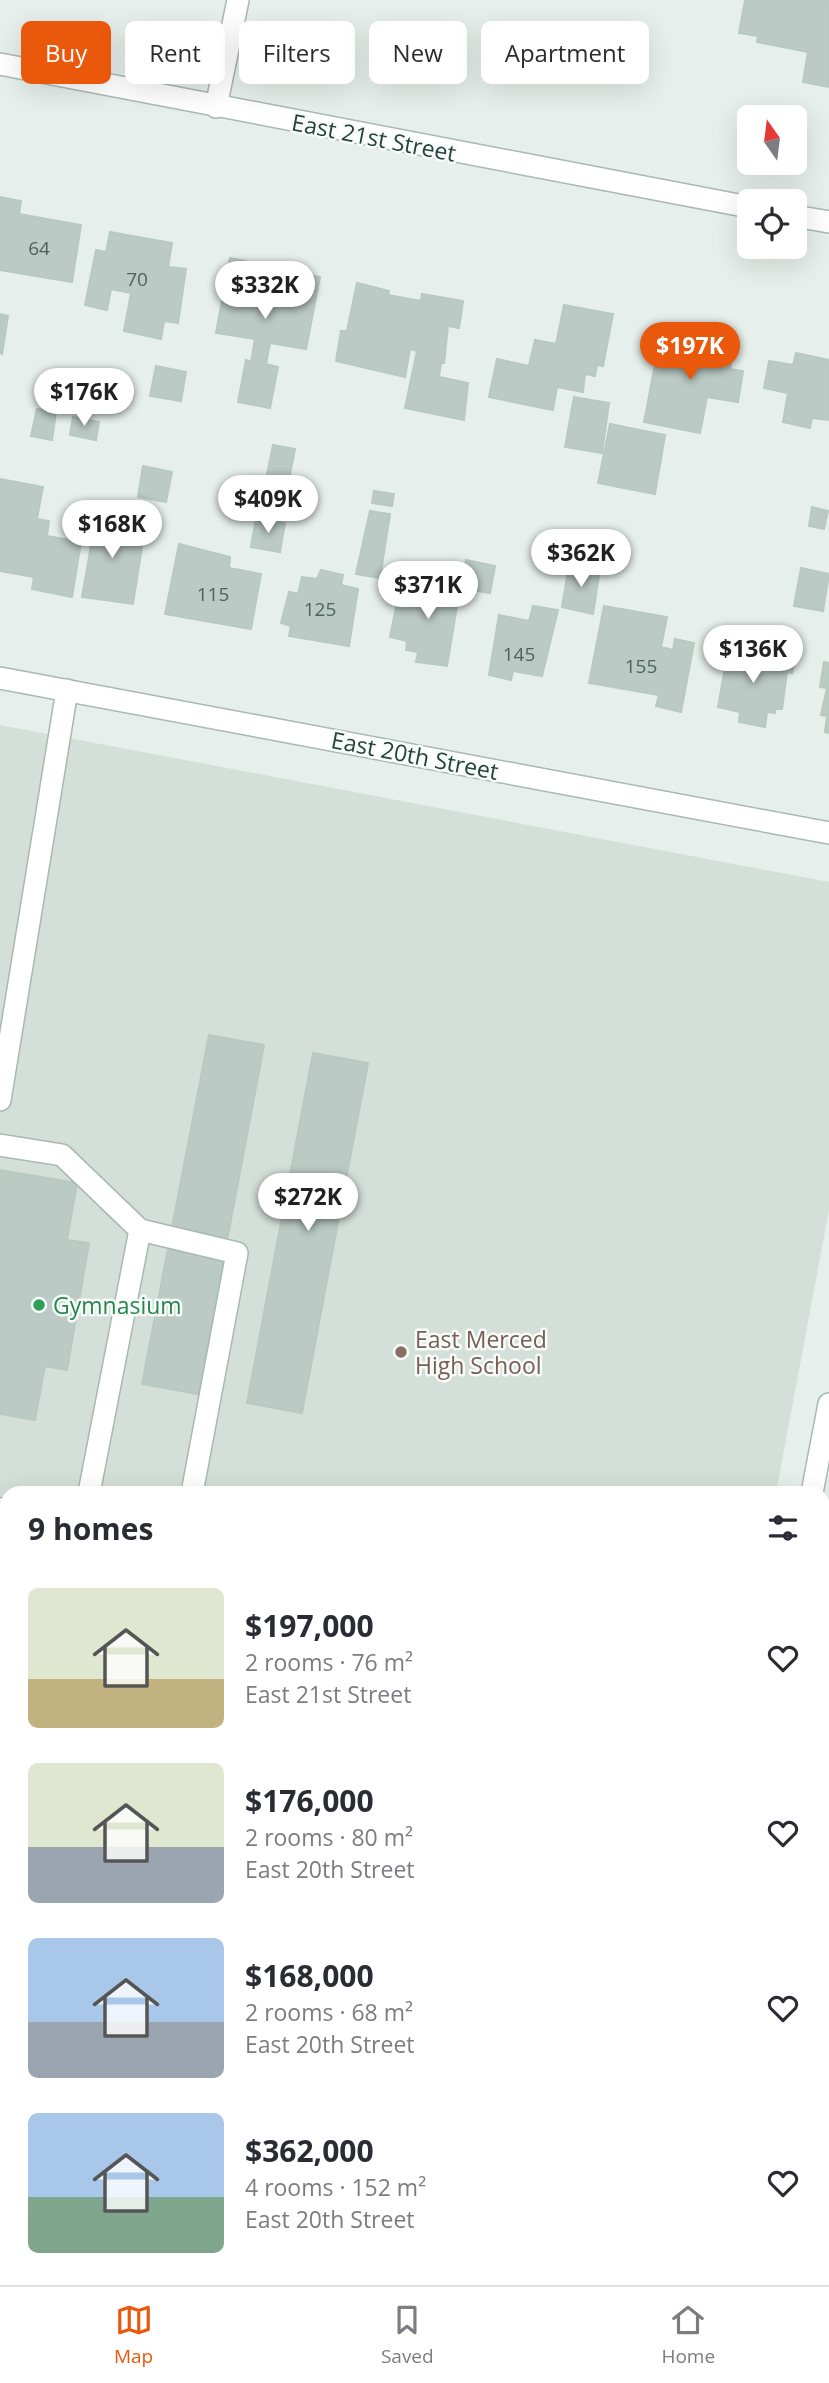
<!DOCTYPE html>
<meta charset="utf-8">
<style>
body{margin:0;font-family:"Open Sans",sans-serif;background:#f2f2f3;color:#2b2b33;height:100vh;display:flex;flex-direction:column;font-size:26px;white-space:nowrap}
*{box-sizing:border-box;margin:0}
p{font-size:23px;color:#7c7c81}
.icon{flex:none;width:38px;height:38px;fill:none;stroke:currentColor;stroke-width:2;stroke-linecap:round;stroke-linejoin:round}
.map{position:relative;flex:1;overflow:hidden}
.sheet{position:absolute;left:0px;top:1486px;width:830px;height:800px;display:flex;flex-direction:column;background:#fff;border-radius:21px 21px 0 0;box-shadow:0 7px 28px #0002}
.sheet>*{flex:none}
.guide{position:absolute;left:21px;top:21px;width:788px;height:63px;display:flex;gap:14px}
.needle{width:46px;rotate:346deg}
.buttons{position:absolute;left:737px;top:105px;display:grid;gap:14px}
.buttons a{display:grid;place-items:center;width:70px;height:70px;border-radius:10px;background:#fff;box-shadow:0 7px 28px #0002;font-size:35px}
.price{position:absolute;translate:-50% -60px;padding:0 16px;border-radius:24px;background:#fff;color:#222;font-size:23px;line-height:46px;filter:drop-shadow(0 2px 4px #0008)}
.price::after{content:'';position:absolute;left:50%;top:42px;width:21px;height:16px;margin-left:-10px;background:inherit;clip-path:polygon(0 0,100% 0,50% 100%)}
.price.active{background:#ea580c;color:#fff}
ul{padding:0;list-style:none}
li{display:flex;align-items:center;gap:21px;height:175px;padding:0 28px}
li span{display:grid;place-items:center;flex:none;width:196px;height:140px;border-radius:10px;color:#555}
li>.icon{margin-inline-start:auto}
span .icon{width:84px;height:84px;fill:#fffc;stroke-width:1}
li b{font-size:30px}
h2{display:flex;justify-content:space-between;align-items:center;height:84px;padding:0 28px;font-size:30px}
.pill{padding:0 24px;border-radius:10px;background:#fff;box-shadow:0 7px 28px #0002;font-size:24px;line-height:63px}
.pill.active{background:#ea580c;color:#fff}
.tabs{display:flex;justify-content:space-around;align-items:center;height:98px;border-top:2px solid #e1e1e2;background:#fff;font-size:19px;color:#7c7c81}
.tabs a{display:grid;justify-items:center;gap:4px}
.tabs .active{color:#ea580c}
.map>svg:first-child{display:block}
.built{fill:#d4dfda}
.building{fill:#bbcac4;stroke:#b8c9c2;stroke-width:2}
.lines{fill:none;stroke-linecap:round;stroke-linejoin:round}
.minor-casing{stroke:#a8b8b2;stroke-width:24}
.minor{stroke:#fff;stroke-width:21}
.leisure-dot{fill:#2e9e5b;stroke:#f7fbf9;stroke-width:2.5}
.education-dot{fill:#8d6e63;stroke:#f7fbf9;stroke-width:2.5}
.labels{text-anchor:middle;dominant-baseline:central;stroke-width:5;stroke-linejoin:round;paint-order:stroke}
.number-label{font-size:19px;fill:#4a645c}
.street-label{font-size:23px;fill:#24423a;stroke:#f7fbf9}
.leisure-label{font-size:23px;fill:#27864d;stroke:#f7fbf9;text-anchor:start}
.education-label{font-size:23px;fill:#785e54;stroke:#f7fbf9;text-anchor:start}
</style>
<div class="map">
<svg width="829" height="2285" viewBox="0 0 829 2285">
<rect width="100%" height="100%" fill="#e6efeb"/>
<path class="built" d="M0 725 829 882V1210L776 1493H7V1866L0 1865Z"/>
<g class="building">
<path d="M745 0H829V87L803 82 808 52 757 42 758 36 739 33Z"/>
<path d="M0 197 21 201 19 214 81 225 72 282 0 270Z"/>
<path d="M110 232 172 243 168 267 186 269 178 323 164 321 161 339 124 331 131 293 111 289 107 310 85 305 96 250 106 252Z"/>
<path d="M230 258 246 261 250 263 249 269 264 272 263 276 296 282 298 273 320 277 306 349 270 343 266 364 278 367 270 408 238 402 246 360 251 362 255 339 216 333Z"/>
<path d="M357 283 389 291 388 295 421 301 422 294 463 301 459 328 448 326 444 363H441L439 377 468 383 464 420 405 408 417 351 410 349 405 377 336 361 341 331H347Z"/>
<path d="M564 305 613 314 603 366 597 365 595 376 585 374 583 392 557 387 553 410 489 397 497 359 529 366 535 340 556 344Z"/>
<path d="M0 314 8 316 2 354 0 353Z"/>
<path d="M661 333 733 347 730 369 743 371 738 402 707 397 700 433 644 422Z"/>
<path d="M796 353 829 360V420L812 418 810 428 783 422 788 393 764 388 769 361 793 365Z"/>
<path d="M156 366 186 372 181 401 150 396Z"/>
<path d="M574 397 609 403 602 453 565 447Z"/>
<path d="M37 409 56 412 52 440 31 436Z"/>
<path d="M73 417 99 422 96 440 70 435Z"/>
<path d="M610 424 665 435 655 494 598 483Z"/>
<path d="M273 445 295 449 287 489 265 484Z"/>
<path d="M143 466 172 472 166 502 138 497Z"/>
<path d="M0 479 43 487 37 519 49 521 47 536 81 542 72 597 32 589 34 577 0 571Z"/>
<path d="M374 491 394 494 392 506 372 503Z"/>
<path d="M98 506 125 510 121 536 143 541 133 604 82 597Z"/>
<path d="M812 507 828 511 824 529 809 526Z"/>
<path d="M370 511 390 514 380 578 356 574Z"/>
<path d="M256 517 285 523 280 552 251 547Z"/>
<path d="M179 544 230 557 229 568 261 574 251 629 165 614Z"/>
<path d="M466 560 495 566 490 593 461 588Z"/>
<path d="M569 565 600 569 593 614 562 607Z"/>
<path d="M801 568 829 574 823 611 794 606Z"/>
<path d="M321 570 343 575 341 585 358 589 349 646 289 636 291 626 281 623 289 592 298 594 302 577 317 579Z"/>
<path d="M412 579 460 588 447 666 416 662 418 652 406 650 407 641 390 637 396 607 405 609Z"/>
<path d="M533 606 558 610 542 676 513 671 511 680 489 675 499 615 529 621Z"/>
<path d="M604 606 667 617 661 647 673 650 675 639 694 643 681 712 656 706 659 695 589 683Z"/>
<path d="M729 645 740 648 753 645 759 655 794 664 792 673 787 672 782 709H775V713L767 712 765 727 739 722 740 712 718 707Z"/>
<path d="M824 662 829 663V733L825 732 827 716 821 715 827 688 820 687Z"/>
<path d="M209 1035 264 1045 198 1394 142 1384Z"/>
<path d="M313 1053 368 1063 302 1413 247 1403Z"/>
<path d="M0 1170 77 1183 67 1240 89 1243 67 1370 45 1366 35 1420 0 1414Z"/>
<path d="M0 1631 7 1632V1806L0 1805Z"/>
<path d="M826 1816 829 1817V1871L822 1870V1825Z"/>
<path d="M822 1890 829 1891V1972L822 1971V1925L825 1926 827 1919 822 1918Z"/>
<path d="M0 2015 7 2016V2079L2 2109Z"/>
<rect x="51" y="2278" width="59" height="7"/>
<path d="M539 2278H592L591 2282 585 2281 584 2285H538Z"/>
<path d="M768 2278H807L806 2285Z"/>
</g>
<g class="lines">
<defs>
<g id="minor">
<path d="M0 64 749 207"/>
<path d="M216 107 238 0"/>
<path d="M794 216 829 222"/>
<path d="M0 678 829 833"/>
<path d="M0 1100 67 690"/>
<path d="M0 1145 62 1155 140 1230 237 1253 192 1493"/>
<path d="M89 1493 140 1230"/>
<path d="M812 1493 829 1404"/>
<path d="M0 1509 7 1510"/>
<path d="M0 1911 7 1913"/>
<path d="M822 2066 829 2067"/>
<path d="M0 2219 7 2220"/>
<path d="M310 2278 344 2285"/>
<path d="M662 2285 663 2278"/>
</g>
</defs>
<use href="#minor" class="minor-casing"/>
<use href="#minor" class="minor"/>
</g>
<circle class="leisure-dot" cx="39" cy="1305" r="7"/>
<circle class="education-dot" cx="401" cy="1352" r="7"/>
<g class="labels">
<g class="number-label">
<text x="39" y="248">64</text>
<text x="137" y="279">70</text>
<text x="213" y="594">115</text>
<text x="320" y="609">125</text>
<text x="519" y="654">145</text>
<text x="641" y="666">155</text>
</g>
<g class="street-label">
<text transform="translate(374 137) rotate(11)">East 21st Street</text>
<text transform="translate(415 755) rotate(11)">East 20th Street</text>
</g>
<g class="leisure-label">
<text x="53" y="1305">Gymnasium</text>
</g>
<g class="education-label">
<text x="415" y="1339">East Merced<tspan x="415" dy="26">High School</tspan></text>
</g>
</g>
</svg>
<div class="buttons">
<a><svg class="needle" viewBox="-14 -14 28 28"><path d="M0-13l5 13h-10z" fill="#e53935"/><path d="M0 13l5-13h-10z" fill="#7c7c81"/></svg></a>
<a><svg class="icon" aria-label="locate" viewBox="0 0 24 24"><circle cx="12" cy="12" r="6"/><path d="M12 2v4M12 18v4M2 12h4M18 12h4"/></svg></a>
</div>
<b class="price" style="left:265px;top:321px">$332K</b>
<b class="price active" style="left:690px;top:382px">$197K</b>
<b class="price" style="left:84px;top:428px">$176K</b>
<b class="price" style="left:268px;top:535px">$409K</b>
<b class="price" style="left:112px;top:560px">$168K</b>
<b class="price" style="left:581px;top:589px">$362K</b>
<b class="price" style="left:428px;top:621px">$371K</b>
<b class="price" style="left:753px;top:685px">$136K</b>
<b class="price" style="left:308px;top:1233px">$272K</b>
<div class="guide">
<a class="pill active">Buy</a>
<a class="pill">Rent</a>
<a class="pill">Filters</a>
<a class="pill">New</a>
<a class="pill">Apartment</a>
</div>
<section class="sheet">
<h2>9 homes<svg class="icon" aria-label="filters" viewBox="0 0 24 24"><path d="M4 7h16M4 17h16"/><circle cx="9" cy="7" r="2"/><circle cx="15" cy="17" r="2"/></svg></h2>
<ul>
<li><span style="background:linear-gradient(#dfe7d0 65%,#c2b280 0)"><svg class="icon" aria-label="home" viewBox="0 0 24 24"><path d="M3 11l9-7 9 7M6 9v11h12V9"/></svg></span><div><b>$197,000</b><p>2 rooms · 76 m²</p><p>East 21st Street</p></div><svg class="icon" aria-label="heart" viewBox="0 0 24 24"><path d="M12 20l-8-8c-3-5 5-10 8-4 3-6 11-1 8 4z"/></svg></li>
<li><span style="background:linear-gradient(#dfe7d0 60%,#9aa5b1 0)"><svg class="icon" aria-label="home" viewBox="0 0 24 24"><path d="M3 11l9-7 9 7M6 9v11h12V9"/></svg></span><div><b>$176,000</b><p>2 rooms · 80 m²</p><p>East 20th Street</p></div><svg class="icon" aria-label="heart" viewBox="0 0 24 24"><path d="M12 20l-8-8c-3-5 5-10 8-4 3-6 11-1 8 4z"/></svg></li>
<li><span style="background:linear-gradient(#a9c7e8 60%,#9aa5b1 0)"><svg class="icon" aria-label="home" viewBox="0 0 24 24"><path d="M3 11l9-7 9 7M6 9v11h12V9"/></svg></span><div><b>$168,000</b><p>2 rooms · 68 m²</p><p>East 20th Street</p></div><svg class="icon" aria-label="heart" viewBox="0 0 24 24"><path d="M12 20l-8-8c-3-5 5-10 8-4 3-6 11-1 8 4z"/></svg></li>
<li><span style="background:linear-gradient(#a9c7e8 60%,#7fa58c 0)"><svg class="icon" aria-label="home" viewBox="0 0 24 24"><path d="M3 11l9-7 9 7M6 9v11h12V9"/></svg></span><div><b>$362,000</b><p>4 rooms · 152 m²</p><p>East 20th Street</p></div><svg class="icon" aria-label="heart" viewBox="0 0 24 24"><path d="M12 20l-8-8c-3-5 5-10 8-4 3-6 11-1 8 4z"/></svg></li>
</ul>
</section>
</div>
<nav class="tabs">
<a class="active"><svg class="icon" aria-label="map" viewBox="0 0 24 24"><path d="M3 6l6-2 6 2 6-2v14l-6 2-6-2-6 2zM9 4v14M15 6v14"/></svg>Map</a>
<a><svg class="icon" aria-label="saved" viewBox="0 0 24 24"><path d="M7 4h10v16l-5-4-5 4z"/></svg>Saved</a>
<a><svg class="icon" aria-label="home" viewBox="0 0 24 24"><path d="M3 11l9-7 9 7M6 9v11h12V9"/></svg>Home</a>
</nav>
